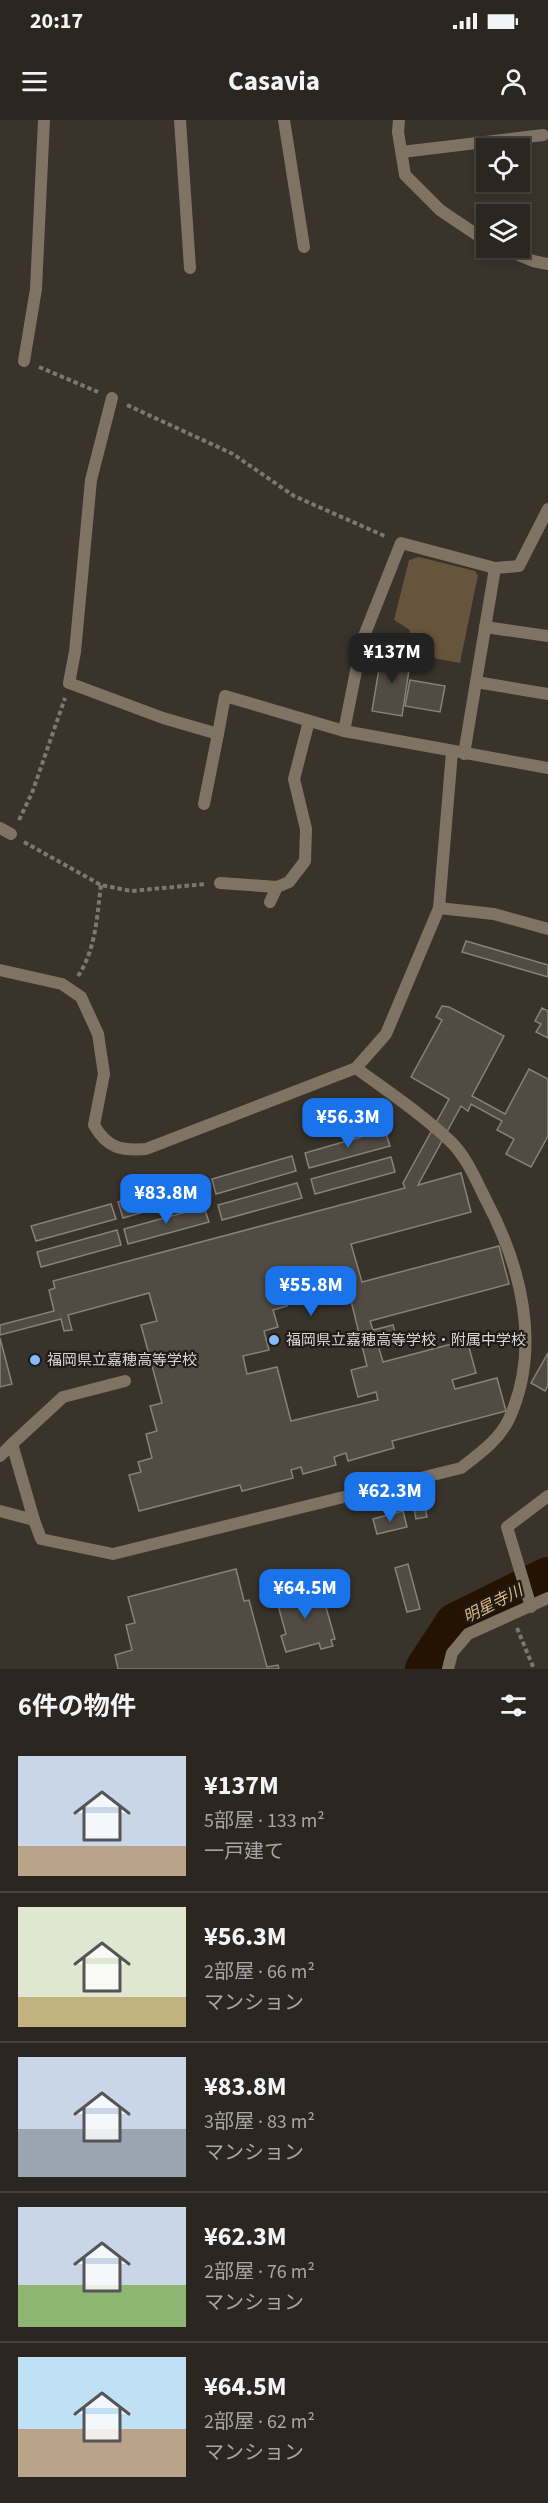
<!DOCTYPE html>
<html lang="ja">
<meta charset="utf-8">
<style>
body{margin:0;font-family:"Source Sans 3","Noto Sans JP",sans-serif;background:#37322d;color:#f1f3f6;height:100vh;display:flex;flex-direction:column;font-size:22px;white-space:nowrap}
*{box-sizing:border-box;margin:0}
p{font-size:20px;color:#a6a5a5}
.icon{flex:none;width:33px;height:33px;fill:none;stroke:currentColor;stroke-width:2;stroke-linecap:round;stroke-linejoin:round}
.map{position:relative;height:1549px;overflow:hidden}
.panel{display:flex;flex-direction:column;background:#2b2620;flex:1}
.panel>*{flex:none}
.controls{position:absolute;left:476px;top:18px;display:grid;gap:12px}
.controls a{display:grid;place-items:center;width:54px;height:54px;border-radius:0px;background:#2b2620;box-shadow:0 3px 9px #0003,0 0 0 2px #47433e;font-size:30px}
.price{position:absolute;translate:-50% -51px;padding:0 14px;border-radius:12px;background:#1a73e8;color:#fff;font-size:20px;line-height:39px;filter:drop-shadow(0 2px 3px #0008)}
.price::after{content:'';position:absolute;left:50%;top:36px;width:18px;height:14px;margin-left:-9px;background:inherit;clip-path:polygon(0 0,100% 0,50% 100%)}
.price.active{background:#222;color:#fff}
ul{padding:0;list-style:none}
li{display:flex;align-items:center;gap:18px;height:150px;padding:0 18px}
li+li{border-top:2px solid #47433e}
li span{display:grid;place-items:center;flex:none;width:168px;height:120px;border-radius:0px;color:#555}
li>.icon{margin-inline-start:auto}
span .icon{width:72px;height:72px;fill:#fffc;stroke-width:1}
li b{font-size:26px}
h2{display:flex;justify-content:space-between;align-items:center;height:72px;padding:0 18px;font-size:26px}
.status{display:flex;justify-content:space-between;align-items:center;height:42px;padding:0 30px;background:#2b2620;direction:ltr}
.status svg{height:16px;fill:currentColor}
header{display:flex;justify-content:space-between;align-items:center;height:78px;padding:0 18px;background:#2b2620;font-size:27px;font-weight:700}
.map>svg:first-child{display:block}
.green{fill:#67543c}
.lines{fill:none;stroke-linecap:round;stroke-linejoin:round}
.river{stroke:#241300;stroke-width:40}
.building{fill:#524b44;stroke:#888178;stroke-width:1.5;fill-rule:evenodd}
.path{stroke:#7c7770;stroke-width:4;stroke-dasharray:4.5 3;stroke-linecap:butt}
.service{stroke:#7f7364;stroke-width:12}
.minor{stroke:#7f7364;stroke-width:12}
.tertiary{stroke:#7f7364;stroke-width:12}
.poi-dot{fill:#85bbfb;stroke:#1e1b18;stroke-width:2}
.labels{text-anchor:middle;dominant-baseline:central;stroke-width:4.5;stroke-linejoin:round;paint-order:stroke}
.poi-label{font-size:15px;fill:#dad6d1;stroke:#1e1b18;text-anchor:start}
.water-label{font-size:16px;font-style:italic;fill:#e3b77f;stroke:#1e1b18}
</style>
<div class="status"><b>20:17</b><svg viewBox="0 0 49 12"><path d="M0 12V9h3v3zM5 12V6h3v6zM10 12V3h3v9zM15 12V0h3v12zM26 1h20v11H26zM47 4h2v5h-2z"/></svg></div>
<header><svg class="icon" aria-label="menu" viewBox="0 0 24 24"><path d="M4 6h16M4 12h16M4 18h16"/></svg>Casavia<svg class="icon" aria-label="person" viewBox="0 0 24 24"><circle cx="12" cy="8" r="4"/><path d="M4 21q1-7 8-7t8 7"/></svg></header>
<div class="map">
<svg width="548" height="1549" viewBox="0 0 548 1549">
<rect width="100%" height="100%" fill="#39332b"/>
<path class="green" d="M419 437 475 451 478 455 460 543 406 533 410 510 394 500 409 440Z"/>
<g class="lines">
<path class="river" d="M425 1549 455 1503 548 1457"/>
</g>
<g class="building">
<path d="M382 531 411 537 402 596 372 591Z"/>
<path d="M410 560 445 566 440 592 405 586Z"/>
<path d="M466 821 548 845V857L462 832Z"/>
<path d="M442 886 449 887 504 916 472 976 505 994 529 949 548 959V1016L531 1047 506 1034 514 1019 497 1010 502 1001 471 984 468 991 461 986 418 1065 461 1053 471 1092 351 1124 362 1162 499 1126 509 1164 370 1201 373 1210 393 1205 397 1220 378 1225 383 1242 467 1220 476 1253 452 1260 455 1269 497 1258 506 1291 392 1321 394 1328 348 1341 346 1333 334 1337 336 1345 303 1354 301 1347 291 1350 293 1358 242 1371 240 1365 139 1391 129 1355 141 1352 138 1342 152 1338 146 1314 157 1311 150 1286 162 1283 141 1205 157 1201 149 1173 68 1195 72 1210 64 1211 61 1199 0 1215V1205L54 1191 49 1170 55 1168 53 1161 405 1068 403 1063 449 979 411 957 442 900 436 897ZM343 1148 367 1246 351 1250 358 1277 376 1272 378 1280 291 1301 277 1247 247 1254 243 1236 269 1230 264 1211 278 1207 273 1190 287 1186 281 1163Z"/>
<path d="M542 888 548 891V918L536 912 541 904 535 901Z"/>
<path d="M385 1010 390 1026 309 1048 305 1033Z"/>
<path d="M292 1036 296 1051 216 1074 212 1059Z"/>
<path d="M391 1037 395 1052 315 1074 311 1059Z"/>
<path d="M199 1060 203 1075 123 1098 118 1082Z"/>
<path d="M297 1063 302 1078 222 1100 218 1085Z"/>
<path d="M111 1084 116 1099 36 1121 31 1106Z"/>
<path d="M204 1087 209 1102 128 1124 124 1109Z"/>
<path d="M117 1110 121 1125 41 1147 37 1132Z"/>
<path d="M0 1218 12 1264 0 1267Z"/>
<path d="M548 1233V1265L545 1271 531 1263Z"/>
<path d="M425 1387 427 1397 416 1399 414 1389Z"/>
<path d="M403 1391 407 1407 377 1414 373 1399Z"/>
<path d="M408 1444 420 1489 407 1492 395 1448Z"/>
<path d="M236 1449 244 1481 249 1480 267 1547 278 1545 279 1549H118L115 1535 132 1530 126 1505 135 1503 128 1477Z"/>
<path d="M320 1466 335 1519 331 1520 333 1526 321 1529 319 1523 286 1532 281 1516 286 1514 276 1478Z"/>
</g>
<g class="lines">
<g class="path">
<path d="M39 247 98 272"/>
<path d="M127 285 233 334 294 376 387 417"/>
<path d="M19 700 32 673 65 578"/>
<path d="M24 722 101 765 131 771 206 764"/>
<path d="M78 856C96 829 97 796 101 765"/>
<path d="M517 1508 534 1549"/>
</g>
<g class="service">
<path d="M12 1324 63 1277 125 1261"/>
<path d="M0 1336 12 1324 34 1400 0 1391"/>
<path d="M34 1400 41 1419 113 1434 461 1348C479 1334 499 1320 509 1299 542 1227 521 1146 486 1080 476 1060 466 1036 450 1021 422 994 387 971 356 948"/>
</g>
<g class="minor">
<path d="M180 0 190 148"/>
<path d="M284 0 304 127"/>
<path d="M399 0 398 12 405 55 440 90 486 121"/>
<path d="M402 32 543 15"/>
<path d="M502 128 533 141 548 144"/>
<path d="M24 241 36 169 44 0"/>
<path d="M112 278 91 360 75 532 69 563 163 598 218 614 225 576 344 611 362 521 401 423 495 448 519 446 548 389"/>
<path d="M485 507 548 516"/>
<path d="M476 562 548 574"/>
<path d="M464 634 495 448"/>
<path d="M204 684 218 614"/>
<path d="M0 708 11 714"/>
<path d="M220 763 277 767"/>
<path d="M270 782 277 767 289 762 305 741 306 709 294 659 309 601"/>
<path d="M439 788 494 794 548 809"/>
<path d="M0 850 62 864 81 877 98 914 104 954 94 1005C107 1028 121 1031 146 1029L356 948 386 914 439 788 452 632"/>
<path d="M531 1487 507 1407 548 1376"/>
<path d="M448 1549 452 1533 468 1514 548 1478"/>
</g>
<path class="tertiary" d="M344 611 548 648"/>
</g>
<g class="poi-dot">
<circle cx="274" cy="1220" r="6"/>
<circle cx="35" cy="1240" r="6"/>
</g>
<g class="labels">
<g class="poi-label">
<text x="286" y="1220">福岡県立嘉穂高等学校・附属中学校</text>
<text x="47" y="1240">福岡県立嘉穂高等学校</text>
</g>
<g class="water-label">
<text transform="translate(493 1484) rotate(-27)">明星寺川</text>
</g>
</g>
</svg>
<div class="controls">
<a><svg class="icon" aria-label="locate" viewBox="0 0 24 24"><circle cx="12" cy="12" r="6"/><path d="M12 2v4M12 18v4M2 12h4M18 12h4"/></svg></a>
<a><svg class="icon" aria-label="layers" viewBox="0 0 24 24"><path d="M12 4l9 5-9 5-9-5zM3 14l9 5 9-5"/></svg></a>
</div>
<b class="price active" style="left:392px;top:564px">¥137M</b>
<b class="price" style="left:348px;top:1029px">¥56.3M</b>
<b class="price" style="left:166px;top:1105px">¥83.8M</b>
<b class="price" style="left:311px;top:1197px">¥55.8M</b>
<b class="price" style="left:390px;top:1403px">¥62.3M</b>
<b class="price" style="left:305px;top:1500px">¥64.5M</b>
</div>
<section class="panel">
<h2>6件の物件<svg class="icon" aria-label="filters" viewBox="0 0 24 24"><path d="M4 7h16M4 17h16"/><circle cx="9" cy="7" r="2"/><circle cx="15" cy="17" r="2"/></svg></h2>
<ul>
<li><span style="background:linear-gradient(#c9d6e8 75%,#b9a48a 0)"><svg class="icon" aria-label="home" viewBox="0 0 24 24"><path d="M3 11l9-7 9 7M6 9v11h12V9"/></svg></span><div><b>¥137M</b><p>5部屋 · 133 m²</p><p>一戸建て</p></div></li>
<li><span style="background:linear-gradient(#dfe7d0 75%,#c2b280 0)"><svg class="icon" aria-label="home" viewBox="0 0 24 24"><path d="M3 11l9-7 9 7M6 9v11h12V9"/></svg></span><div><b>¥56.3M</b><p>2部屋 · 66 m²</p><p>マンション</p></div></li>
<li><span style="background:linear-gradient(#c9d6e8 60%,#9aa5b1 0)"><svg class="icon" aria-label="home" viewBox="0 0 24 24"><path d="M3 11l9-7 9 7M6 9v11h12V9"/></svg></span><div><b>¥83.8M</b><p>3部屋 · 83 m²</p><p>マンション</p></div></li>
<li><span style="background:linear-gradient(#c9d6e8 65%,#8fb573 0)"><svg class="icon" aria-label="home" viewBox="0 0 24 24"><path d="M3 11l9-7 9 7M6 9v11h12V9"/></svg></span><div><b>¥62.3M</b><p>2部屋 · 76 m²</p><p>マンション</p></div></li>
<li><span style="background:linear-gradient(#bfe0f5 60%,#b9a48a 0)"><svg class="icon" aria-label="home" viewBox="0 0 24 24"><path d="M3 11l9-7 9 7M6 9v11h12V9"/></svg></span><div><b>¥64.5M</b><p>2部屋 · 62 m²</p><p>マンション</p></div></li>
</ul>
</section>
